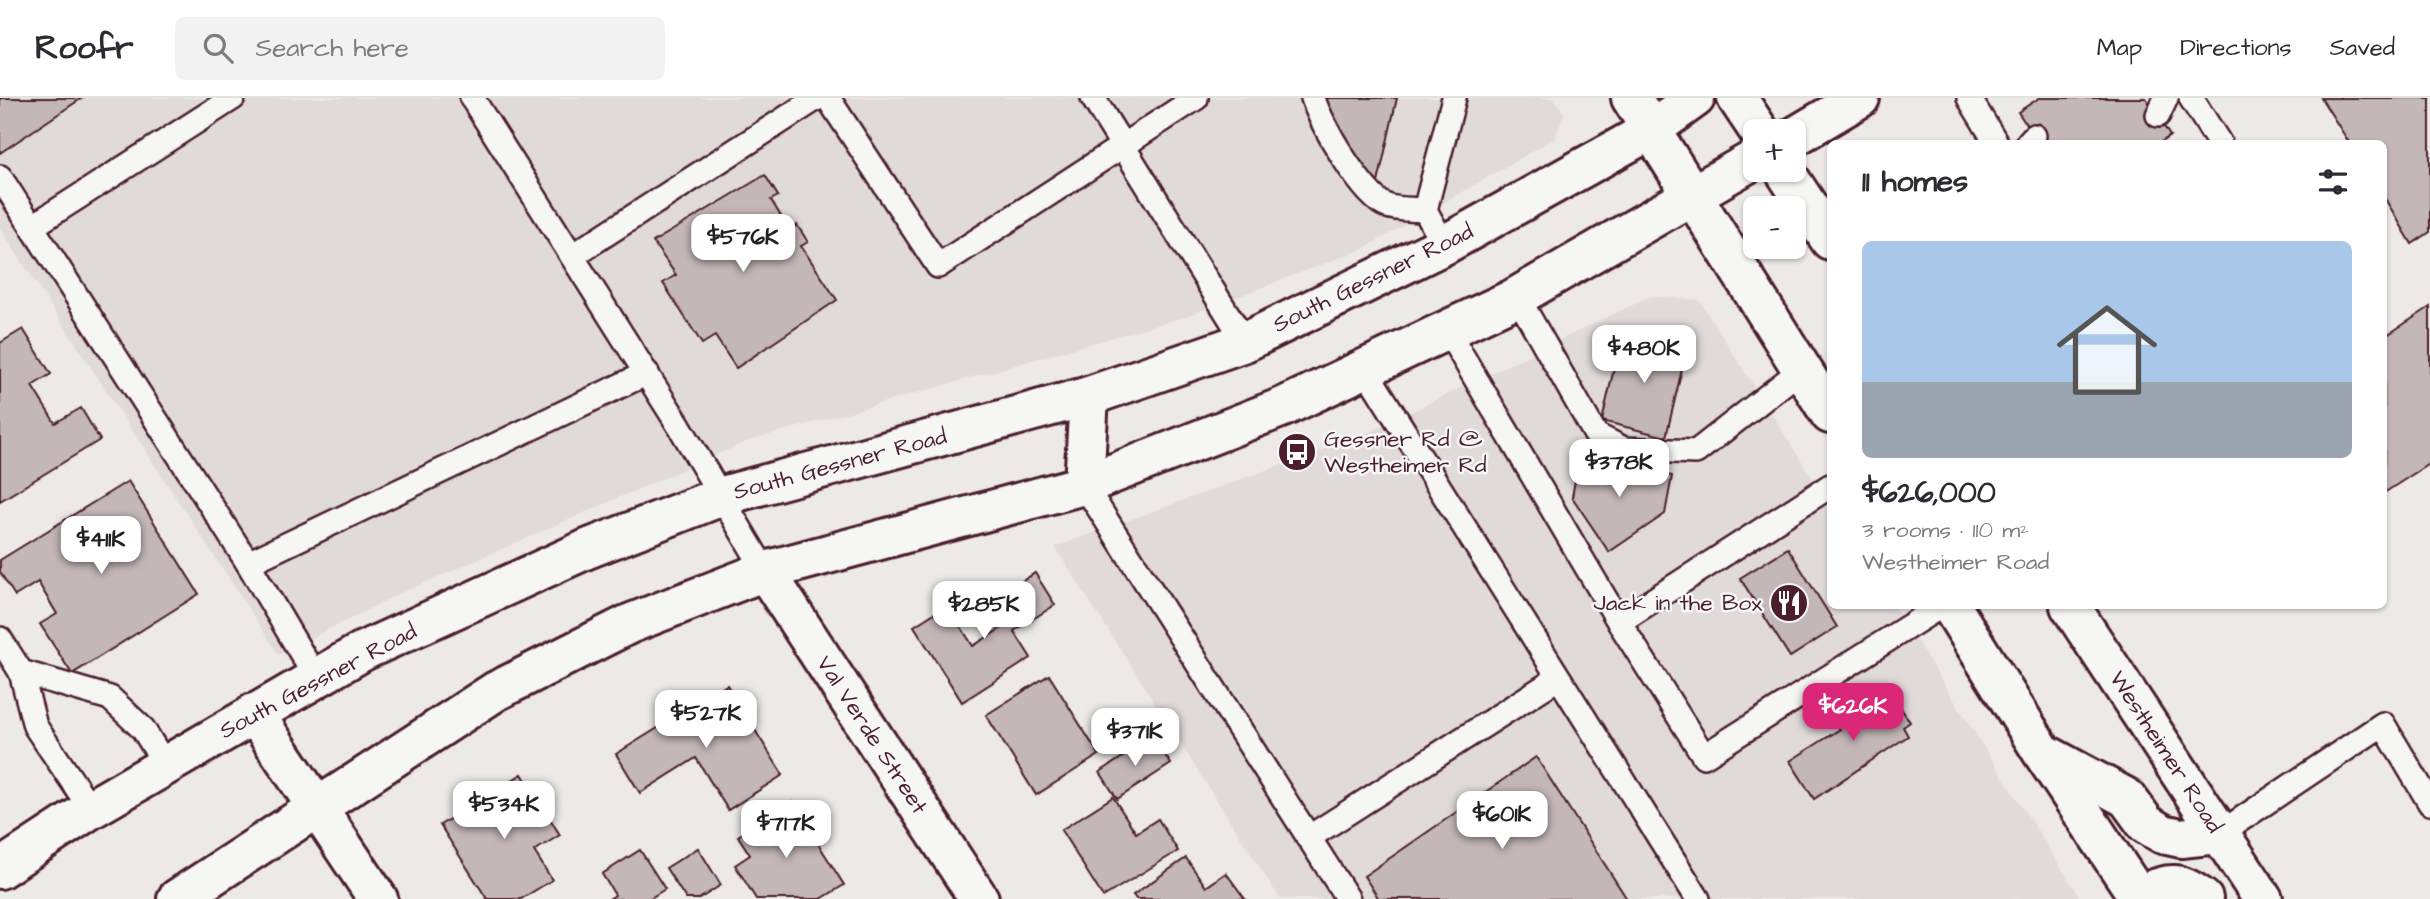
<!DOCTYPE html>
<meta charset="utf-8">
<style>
body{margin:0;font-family:"Architects Daughter",sans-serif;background:#f2f2f3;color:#2b2b33;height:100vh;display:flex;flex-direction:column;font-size:26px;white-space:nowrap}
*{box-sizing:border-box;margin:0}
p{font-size:23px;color:#7c7c81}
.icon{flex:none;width:38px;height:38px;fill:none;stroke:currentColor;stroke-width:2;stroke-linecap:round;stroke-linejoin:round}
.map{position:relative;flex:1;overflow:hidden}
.details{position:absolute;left:1827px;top:42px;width:560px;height:469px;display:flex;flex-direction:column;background:#fff;border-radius:10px;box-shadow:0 2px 5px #0004}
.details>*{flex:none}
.tools{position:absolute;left:1743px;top:21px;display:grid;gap:14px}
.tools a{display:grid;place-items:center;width:63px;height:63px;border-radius:10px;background:#fff;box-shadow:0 2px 5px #0004;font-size:35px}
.price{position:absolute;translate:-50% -60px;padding:0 16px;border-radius:14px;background:#fff;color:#222;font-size:23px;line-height:46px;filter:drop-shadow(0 2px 4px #0008)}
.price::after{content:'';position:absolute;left:50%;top:42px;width:21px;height:16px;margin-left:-10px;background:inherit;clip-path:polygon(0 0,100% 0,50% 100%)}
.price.active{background:#db2777;color:#fff}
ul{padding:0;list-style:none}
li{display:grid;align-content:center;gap:14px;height:371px;padding:0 35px}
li+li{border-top:2px solid #e1e1e2}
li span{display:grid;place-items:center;height:217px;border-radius:10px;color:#555}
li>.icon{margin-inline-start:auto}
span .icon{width:126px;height:126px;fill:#fffc;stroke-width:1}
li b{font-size:30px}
h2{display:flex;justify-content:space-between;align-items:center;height:84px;padding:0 35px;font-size:30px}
header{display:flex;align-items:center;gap:42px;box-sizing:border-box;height:98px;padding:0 35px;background:#fff;border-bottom:2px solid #e1e1e2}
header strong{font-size:33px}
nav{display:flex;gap:38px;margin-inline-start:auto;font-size:24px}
.search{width:490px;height:63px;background:#f2f2f3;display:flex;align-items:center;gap:18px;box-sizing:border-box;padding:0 24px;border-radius:10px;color:#7c7c81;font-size:26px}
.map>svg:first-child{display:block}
.built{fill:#e0dad8}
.building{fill:#c4b7b7;stroke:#4a1f2b;stroke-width:2}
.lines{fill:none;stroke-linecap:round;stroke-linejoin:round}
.service-casing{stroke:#4a1f2b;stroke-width:28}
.minor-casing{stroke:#4a1f2b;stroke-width:44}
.secondary-casing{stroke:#4a1f2b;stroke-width:44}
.primary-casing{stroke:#4a1f2b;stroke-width:44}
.service{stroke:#f6f6f2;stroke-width:23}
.minor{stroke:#f6f6f2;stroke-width:38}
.secondary{stroke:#f6f6f2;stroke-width:38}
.primary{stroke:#f6f6f2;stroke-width:38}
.labels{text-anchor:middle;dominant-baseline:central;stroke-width:5;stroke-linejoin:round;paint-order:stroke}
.street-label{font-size:23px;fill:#4a1f2b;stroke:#f6f6f2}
.poi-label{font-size:23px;fill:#4a1f2b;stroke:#f6f6f2;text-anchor:start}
</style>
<header>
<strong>Roofr</strong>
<div class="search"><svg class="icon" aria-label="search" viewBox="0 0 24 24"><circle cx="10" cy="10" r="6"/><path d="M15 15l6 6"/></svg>Search here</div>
<nav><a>Map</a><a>Directions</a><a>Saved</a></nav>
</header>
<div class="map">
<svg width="2430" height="801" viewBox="0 0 2430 801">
<rect width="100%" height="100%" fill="#ece9e6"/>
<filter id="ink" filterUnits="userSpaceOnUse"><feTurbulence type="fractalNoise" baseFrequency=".0143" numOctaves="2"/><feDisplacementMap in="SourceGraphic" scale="14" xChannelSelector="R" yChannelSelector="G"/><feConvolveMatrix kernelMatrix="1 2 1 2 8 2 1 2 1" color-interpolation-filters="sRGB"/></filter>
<g filter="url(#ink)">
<g class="built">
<path d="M0 0H1554L1564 15 1555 40 1365 150 1184 219 748 343 394 498 279 557 0 130Z"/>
<path d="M1651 198 1699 202 1830 408V508H1894L2081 801H1280L1055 449 1363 337Z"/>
</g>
<g class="building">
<path d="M0 0H82L0 55Z"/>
<path d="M1321 0H1397L1377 89 1323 5Z"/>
<path d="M2039 0H2146L2170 38 2158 46H2039L2018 14Z"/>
<path d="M2321 0H2430V134L2412 146 2384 99V46H2350Z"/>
<path d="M765 77 778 98 771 102 790 133 797 127 808 144 801 148 837 202 736 270 715 238 702 246 663 185 676 177 653 144Z"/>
<path d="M2430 209V365L2384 395V239Z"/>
<path d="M23 231 51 276 32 288 55 325 81 310 100 342 0 403V245Z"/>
<path d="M1622 235 1687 250 1666 339 1602 323Z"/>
<path d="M1579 360 1672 378 1665 416 1609 454 1572 399Z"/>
<path d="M128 383 199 496 72 576 40 526 57 516 38 484 15 498 0 474V462Z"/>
<path d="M1788 450 1837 529 1790 559 1740 480Z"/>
<path d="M1035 475 1055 507 1014 533 1031 560 962 604 914 528 947 507 973 548 1014 522 999 498Z"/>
<path d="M1049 577 1099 657 1036 697 986 617Z"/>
<path d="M727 587 783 677 728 712 696 660 640 695 616 656Z"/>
<path d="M1887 589 1910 624 1903 629 1908 638 1814 701 1790 663 1840 631 1834 624Z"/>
<path d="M1153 639 1171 666 1117 701 1100 674Z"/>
<path d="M1536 659 1627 801H1379L1364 778Z"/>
<path d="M522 676 560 737 534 753 552 782 521 801H487L440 727Z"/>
<path d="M1113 699 1136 735 1158 721 1178 753 1103 799 1061 732Z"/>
<path d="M792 704 844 787 821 801H756L735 767 750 757 738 738Z"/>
<path d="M698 750 721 787 699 801H686L666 770Z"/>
<path d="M640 752 665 791 649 801H609L615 797 602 776Z"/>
<path d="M1186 760 1206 789 1226 775 1245 801H1136L1133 797Z"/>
</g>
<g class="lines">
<defs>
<g id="service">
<path d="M472 0 680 329 765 473"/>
<path d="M828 0 938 168 1196 0"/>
<path d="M1093 0 1245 244"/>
<path d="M1313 0C1320 25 1363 99 1387 108 1398 112 1413 111 1425 112"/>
<path d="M1969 0 1997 46"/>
<path d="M2191 0 2220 46"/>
<path d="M2158 17 2166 0"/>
<path d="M2027 46 2034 38"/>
<path d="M0 79 248 465 316 580"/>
<path d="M33 128 233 0"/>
<path d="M1444 147 1425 112 1454 0"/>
<path d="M572 158 817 0"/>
<path d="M1517 198 1596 337 1624 351 1696 354 1802 271"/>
<path d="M1447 232 1619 524 1704 658 1941 508"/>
<path d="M1365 271 1698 801"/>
<path d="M1084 387 1348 801"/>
<path d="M248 465 647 275"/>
<path d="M1619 524 1830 388"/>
<path d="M0 541 21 574 35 628 91 711"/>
<path d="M21 574 110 600 143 631 166 668"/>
<path d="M2219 736 2383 626 2430 705"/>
<path d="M1308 740 1558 580"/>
</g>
<g id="minor">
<path d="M765 473 979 801"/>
<path d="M254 615 378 801"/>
</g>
<g id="secondary">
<path d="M1794 39 1860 0"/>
<path d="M1084 387 1089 298"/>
<path d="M0 771 91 711 363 553 587 451 722 398 1089 298 1245 244 1444 147 1651 32 1695 0"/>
<path d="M177 801 496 593 629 526 765 473 1084 387 1283 309 1511 202 1755 61"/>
</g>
<g id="primary">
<path d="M1631 0 1830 316"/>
<path d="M1737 0 1759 33"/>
<path d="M1784 72 1830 142"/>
<path d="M1951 508 2042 654 2140 801"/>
<path d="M2070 508 2263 801"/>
<path d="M2047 657 2127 700 2146 726 2163 736 2181 740 2219 736"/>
<path d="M2138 797C2169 786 2175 780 2203 801"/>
</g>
</defs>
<use href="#service" class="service-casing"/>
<use href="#minor" class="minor-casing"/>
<use href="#secondary" class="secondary-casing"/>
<use href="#primary" class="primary-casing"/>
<use href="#service" class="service"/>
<use href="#minor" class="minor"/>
<use href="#secondary" class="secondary"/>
<use href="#primary" class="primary"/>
</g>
</g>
<defs>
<symbol id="bus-disc" viewBox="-11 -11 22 22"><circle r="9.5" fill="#4a1f2b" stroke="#f6f6f2"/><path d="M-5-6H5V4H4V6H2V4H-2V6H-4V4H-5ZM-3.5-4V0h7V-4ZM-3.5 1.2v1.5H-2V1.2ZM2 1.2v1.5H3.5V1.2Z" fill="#fff"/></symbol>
<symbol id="restaurant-disc" viewBox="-11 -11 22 22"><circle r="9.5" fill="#4a1f2b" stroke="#f6f6f2"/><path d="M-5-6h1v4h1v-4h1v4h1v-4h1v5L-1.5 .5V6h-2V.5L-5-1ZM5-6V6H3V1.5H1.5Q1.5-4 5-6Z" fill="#fff"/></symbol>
</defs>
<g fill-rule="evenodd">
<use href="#bus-disc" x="1275" y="332" width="44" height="44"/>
<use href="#restaurant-disc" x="1767" y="483" width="44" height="44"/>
</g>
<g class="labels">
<g class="street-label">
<text transform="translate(1373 180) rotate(-26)">South Gessner Road</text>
<text transform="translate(840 366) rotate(-15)">South Gessner Road</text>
<text transform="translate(318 583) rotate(-28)">South Gessner Road</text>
<text transform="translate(872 637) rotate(57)">Val Verde Street</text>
<text transform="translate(2166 654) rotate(57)">Westheimer Road</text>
</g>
<g class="poi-label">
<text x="1324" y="341">Gessner Rd @<tspan x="1324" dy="26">Westheimer Rd</tspan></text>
<text x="1762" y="505" text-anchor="end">Jack in the Box</text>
</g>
</g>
</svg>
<div class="tools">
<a>+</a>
<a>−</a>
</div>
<b class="price" style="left:743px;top:176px">$576K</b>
<b class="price" style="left:1644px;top:287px">$480K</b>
<b class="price" style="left:1619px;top:401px">$378K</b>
<b class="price" style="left:101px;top:478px">$411K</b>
<b class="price" style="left:984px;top:543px">$285K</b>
<b class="price active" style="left:1853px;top:645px">$626K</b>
<b class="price" style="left:706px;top:652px">$527K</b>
<b class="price" style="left:1135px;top:670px">$371K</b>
<b class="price" style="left:504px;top:743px">$534K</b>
<b class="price" style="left:1502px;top:753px">$601K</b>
<b class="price" style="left:786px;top:762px">$717K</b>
<section class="details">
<h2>11 homes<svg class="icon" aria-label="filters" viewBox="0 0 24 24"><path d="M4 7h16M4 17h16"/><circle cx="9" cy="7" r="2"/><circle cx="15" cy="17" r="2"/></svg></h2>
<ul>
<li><span style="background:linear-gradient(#a9c7e8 65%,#9aa5b1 0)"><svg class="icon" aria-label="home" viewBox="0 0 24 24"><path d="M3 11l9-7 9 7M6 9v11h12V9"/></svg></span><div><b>$626,000</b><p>3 rooms · 110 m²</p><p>Westheimer Road</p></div></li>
</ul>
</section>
</div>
